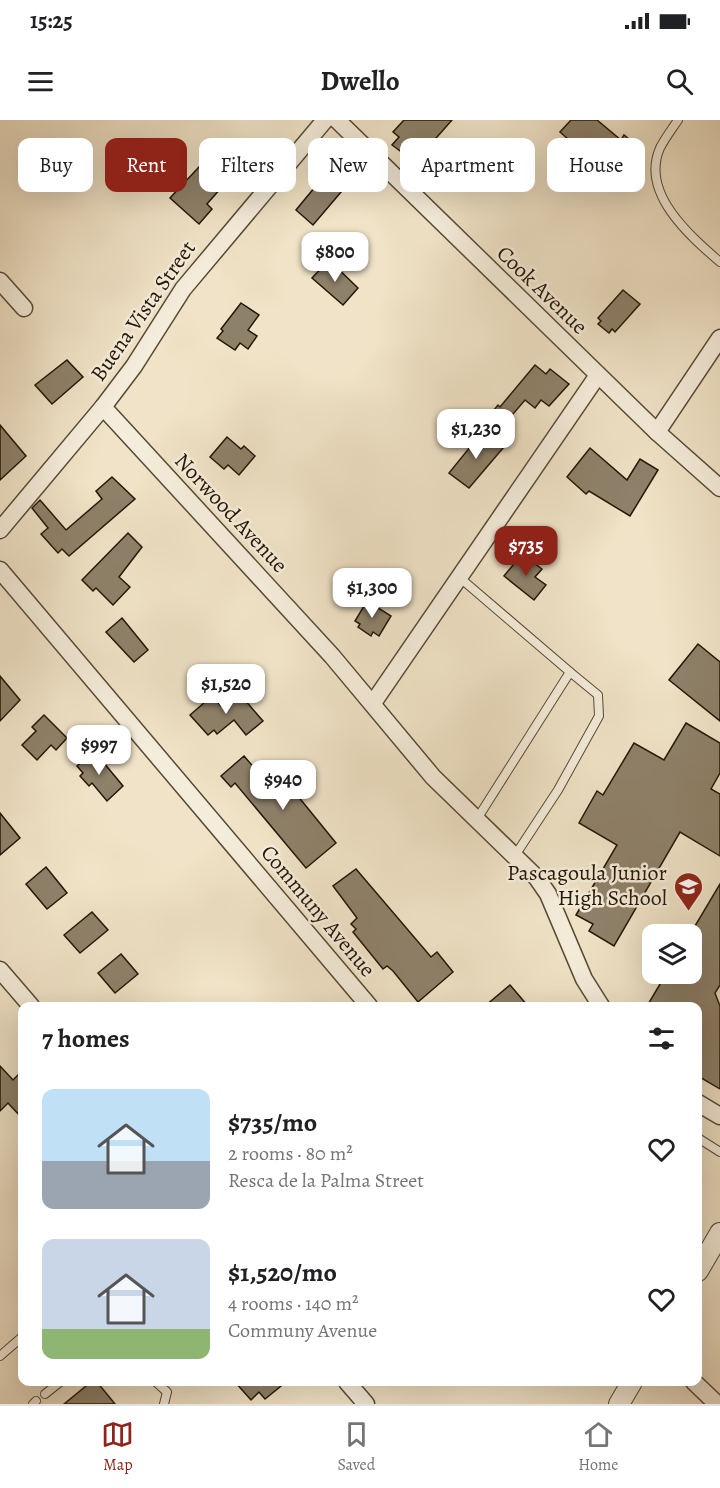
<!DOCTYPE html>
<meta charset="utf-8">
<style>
body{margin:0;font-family:Alegreya,serif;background:#f2f2f2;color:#202124;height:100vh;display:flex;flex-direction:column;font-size:22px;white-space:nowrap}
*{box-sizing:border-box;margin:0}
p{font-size:20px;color:#757577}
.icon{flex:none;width:33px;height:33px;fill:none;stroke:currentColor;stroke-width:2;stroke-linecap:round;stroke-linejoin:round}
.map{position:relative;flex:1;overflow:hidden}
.sheet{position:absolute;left:18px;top:882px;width:684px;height:384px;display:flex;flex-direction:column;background:#fff;border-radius:12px;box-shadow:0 6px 24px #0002}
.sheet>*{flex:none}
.top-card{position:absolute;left:18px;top:18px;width:684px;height:54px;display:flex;gap:12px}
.buttons{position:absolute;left:642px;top:804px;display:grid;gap:12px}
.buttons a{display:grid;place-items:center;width:60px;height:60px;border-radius:12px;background:#fff;box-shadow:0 6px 24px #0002;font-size:30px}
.price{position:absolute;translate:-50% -51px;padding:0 14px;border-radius:12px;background:#fff;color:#222;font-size:20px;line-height:39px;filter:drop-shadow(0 2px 3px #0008)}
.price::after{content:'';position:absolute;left:50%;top:36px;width:18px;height:14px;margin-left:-9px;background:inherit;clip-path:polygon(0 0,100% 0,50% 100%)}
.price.active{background:#8f2418;color:#fff}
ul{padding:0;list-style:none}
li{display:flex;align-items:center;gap:18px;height:150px;padding:0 24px}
li span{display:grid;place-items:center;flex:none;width:168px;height:120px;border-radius:12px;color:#555}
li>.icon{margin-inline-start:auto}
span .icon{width:72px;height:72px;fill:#fffc;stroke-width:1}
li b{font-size:26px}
h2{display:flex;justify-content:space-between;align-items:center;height:72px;padding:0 24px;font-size:26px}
.tag{padding:0 21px;border-radius:12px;background:#fff;box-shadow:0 6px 24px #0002;font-size:21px;line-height:54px}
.tag.active{background:#8f2418;color:#fff}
.status{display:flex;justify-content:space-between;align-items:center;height:42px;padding:0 30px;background:#fff;direction:ltr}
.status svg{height:16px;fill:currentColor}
header{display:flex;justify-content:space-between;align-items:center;height:78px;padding:0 24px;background:#fff;font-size:27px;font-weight:700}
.tab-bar{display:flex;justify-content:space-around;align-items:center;height:84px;border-top:2px solid #e0e0e0;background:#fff;font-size:16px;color:#757577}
.tab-bar a{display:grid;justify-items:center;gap:3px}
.tab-bar .active{color:#8f2418}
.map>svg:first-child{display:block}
.building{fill:#8e816a;stroke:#231706;stroke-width:1.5}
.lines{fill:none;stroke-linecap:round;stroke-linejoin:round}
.service-casing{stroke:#564a36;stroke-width:10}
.minor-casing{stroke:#564a36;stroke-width:19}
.tertiary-casing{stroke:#564a36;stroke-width:22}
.service{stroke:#f5eddb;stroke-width:8}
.minor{stroke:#f5eddb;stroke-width:16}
.tertiary{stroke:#f5eddb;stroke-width:20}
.labels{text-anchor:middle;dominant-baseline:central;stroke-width:5;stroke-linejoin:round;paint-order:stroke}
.street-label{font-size:22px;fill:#231706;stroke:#f5eddb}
.poi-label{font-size:22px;fill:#231706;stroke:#f5eddb;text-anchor:end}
</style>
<div class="status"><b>15:25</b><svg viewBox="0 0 49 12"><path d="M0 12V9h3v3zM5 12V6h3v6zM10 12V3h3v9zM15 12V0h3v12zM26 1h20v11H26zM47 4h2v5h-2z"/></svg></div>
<header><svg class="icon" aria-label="menu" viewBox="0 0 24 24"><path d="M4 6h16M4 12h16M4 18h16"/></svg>Dwello<svg class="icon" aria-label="search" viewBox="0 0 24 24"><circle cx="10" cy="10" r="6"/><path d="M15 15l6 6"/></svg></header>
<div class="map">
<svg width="720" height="1284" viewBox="0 0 720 1284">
<rect width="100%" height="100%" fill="#f0e3c7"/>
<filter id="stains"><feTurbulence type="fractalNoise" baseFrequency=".00333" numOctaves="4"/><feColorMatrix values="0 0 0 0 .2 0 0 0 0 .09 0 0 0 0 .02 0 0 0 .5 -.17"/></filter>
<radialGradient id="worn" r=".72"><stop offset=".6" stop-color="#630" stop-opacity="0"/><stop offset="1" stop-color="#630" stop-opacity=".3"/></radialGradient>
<g class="building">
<path d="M404 0H452L415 42 392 25 399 17 393 12Z"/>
<path d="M571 0H597L621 20 624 15 642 30 622 53 581 22 577 27 560 12Z"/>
<path d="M213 32 235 52 207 84 212 89 199 104 170 78Z"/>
<path d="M329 50 347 65 313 105 296 90Z"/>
<path d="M329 140 358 168 343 185 312 158Z"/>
<path d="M623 170 640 184 615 212 612 209 609 213 598 204 601 201 598 198Z"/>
<path d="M241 183 259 195 248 210 257 216 248 229 240 223 235 230 217 218 223 211 221 209Z"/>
<path d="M67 240 83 257 52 284 35 265Z"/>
<path d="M535 245 546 254 550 249 569 264 549 286 541 280 535 288 525 280 502 307 489 296 498 285 500 287Z"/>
<path d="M0 305 26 336 0 360Z"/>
<path d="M483 311 503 328 469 368 449 353Z"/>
<path d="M227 317 241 329 244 326 255 336 239 355 228 345 224 349 210 337Z"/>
<path d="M590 328 627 360 640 339 658 350 630 396 589 371 586 374 567 357Z"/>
<path d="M112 357 135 379 69 436 62 429 58 433 41 414 48 408 32 388 40 380 66 410 102 379 96 371Z"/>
<path d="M128 413 142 427 119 457 130 467 113 485 96 468 93 471 82 460Z"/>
<path d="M522 434 542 449 535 457 546 465 534 480 504 456Z"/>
<path d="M367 481 391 496 379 516 373 512 371 516 358 507 360 504 355 501Z"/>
<path d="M122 498 148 530 134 542 106 512Z"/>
<path d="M698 524 720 542V601L669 560Z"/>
<path d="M0 556 20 580 0 601Z"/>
<path d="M238 572 263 601 246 615 234 600 217 614 214 610 208 615 190 595 212 576 221 586Z"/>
<path d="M44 595 67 618 56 630 51 625 37 640 22 625 36 611 32 607Z"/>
<path d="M686 603 720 623V653L711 669 720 674V736L680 712 614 826 589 811 593 804 576 795 617 725 579 703 597 671 603 675 634 623 664 640Z"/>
<path d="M94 631 123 666 107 681 92 663 89 666 80 656 83 653 77 646Z"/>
<path d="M244 636 269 665 286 653 301 671 297 675 336 723 306 748 235 663 231 667 221 656Z"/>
<path d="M0 693 20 718 0 735Z"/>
<path d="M46 747 67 773 47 789 26 764Z"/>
<path d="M356 749 431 837 437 832 453 852 418 882 393 851 387 846 383 849 353 812 356 809 351 804 357 798 333 766Z"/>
<path d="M720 764V865L715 873 720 886V969L698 956V886H647L666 854H692V811Z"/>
<path d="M92 792 108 810 80 833 64 815Z"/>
<path d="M121 834 138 854 115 873 98 853Z"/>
<path d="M510 865 528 886H485Z"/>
<path d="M0 946 13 960 22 951V998L8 983 0 991Z"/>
<path d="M91 1262H97L115 1284H64Z"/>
<path d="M235 1262H286L265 1279 259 1272 251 1280Z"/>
</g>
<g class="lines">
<defs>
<g id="service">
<path d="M678 0C672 9 665 18 660 28 640 73 690 116 720 142"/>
<path d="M459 457 570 552 477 699"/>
<path d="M516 734 558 670 599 596 598 575 570 552"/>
<path d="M698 1018 720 1032"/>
<path d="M0 1236 22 1217"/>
<path d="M156 1262 167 1272 164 1284"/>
<path d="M45 1274 60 1262"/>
<path d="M33 1284 36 1281"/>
</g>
<g id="minor">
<path d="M337 0 657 312 720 368"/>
<path d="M0 161 24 188"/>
<path d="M103 287 332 536 433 657 537 758 548 774 584 859 601 886"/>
<path d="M657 312 720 218"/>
<path d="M0 410 103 287 134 246 183 169 325 0"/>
<path d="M0 450 369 886"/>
<path d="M373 583 598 255"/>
<path d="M0 850 31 886"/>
<path d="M698 983 720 996"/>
<path d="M347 1262 366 1284"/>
<path d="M694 1262 717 1284"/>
</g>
<g id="tertiary">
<path d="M698 1151 720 1113"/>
<path d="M619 1284 632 1262"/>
</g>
</defs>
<use href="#service" class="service-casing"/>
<use href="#minor" class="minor-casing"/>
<use href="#tertiary" class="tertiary-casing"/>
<use href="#service" class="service"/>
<use href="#minor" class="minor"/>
<use href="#tertiary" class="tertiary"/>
</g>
<defs>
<symbol id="school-pin" viewBox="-11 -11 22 30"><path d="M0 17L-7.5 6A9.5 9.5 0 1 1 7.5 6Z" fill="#8f2418" stroke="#f5eddb"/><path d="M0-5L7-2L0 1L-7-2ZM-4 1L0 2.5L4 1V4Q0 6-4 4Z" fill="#fff"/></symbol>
</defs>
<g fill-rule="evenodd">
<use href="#school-pin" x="672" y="750" width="33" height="45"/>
</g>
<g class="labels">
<g class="street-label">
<text transform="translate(542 170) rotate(44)">Cook Avenue</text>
<text transform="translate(143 191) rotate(-55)">Buena Vista Street</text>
<text transform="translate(231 393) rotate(47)">Norwood Avenue</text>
<text transform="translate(318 791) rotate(50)">Communy Avenue</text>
</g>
<g class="poi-label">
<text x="667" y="753">Pascagoula Junior<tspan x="667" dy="25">High School</tspan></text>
</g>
</g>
<rect width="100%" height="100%" filter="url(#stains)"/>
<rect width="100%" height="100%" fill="url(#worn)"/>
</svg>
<div class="buttons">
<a><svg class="icon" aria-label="layers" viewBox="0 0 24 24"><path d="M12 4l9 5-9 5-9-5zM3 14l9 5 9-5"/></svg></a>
</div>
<b class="price" style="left:335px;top:163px">$800</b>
<b class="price" style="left:476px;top:340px">$1,230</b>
<b class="price active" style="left:526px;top:457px">$735</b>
<b class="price" style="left:372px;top:499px">$1,300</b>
<b class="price" style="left:226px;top:595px">$1,520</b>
<b class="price" style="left:99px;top:656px">$997</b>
<b class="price" style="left:283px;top:691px">$940</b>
<div class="top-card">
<a class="tag">Buy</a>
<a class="tag active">Rent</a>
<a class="tag">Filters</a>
<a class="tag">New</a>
<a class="tag">Apartment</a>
<a class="tag">House</a>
</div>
<section class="sheet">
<h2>7 homes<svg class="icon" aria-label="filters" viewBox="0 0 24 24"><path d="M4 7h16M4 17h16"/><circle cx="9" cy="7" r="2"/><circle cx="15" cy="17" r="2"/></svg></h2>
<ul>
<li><span style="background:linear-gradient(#bfe0f5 60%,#9aa5b1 0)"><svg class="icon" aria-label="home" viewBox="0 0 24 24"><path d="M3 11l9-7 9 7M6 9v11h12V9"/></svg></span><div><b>$735/mo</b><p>2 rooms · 80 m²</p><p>Resca de la Palma Street</p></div><svg class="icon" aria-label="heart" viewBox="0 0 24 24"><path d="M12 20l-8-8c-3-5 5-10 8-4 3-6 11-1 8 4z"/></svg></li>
<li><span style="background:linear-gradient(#c9d6e8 75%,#8fb573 0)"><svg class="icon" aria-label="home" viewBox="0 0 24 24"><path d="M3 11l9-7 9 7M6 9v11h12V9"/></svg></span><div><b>$1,520/mo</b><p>4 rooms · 140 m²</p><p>Communy Avenue</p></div><svg class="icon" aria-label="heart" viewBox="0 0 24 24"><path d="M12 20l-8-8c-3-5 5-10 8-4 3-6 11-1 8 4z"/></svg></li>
</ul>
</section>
</div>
<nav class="tab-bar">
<a class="active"><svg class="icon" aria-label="map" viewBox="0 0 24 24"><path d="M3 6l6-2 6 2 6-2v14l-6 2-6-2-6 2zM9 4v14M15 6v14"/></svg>Map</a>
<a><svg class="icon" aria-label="saved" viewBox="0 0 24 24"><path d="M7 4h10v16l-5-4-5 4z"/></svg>Saved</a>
<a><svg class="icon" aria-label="home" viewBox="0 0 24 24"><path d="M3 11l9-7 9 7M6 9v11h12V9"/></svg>Home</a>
</nav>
